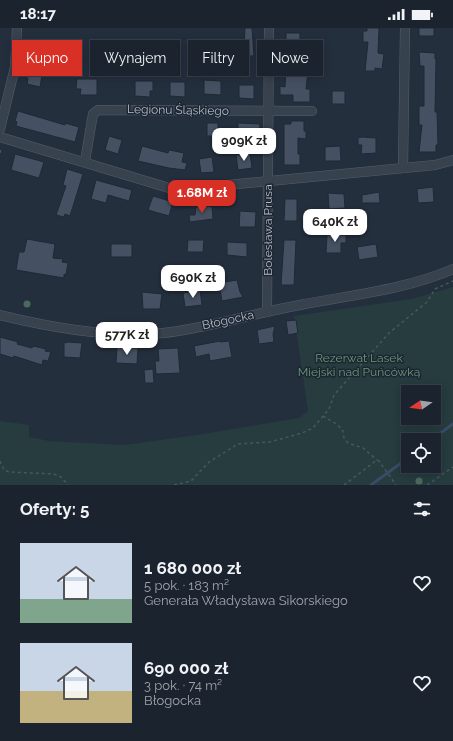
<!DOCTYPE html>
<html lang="pl">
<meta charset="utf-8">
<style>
body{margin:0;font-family:Raleway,sans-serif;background:#242b36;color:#f1f3f6;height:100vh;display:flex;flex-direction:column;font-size:15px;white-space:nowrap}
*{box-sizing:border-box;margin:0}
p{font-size:13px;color:#a0a4aa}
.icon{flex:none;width:22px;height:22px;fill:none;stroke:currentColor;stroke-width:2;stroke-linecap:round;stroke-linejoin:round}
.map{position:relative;height:457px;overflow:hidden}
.sheet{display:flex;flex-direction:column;background:#1b232e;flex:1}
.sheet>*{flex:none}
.guide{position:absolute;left:12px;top:12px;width:429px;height:36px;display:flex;gap:8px}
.needle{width:26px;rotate:257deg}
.controls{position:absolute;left:401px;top:357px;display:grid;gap:8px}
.controls a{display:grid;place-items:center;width:40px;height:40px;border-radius:0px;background:#1b232e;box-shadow:0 2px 10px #0003,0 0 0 1px #39404a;font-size:20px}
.price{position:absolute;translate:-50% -34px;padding:0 9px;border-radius:8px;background:#fff;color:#222;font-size:13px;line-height:26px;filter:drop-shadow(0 1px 2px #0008)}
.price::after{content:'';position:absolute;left:50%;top:24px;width:12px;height:9px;margin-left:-6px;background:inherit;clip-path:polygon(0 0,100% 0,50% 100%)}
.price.current{background:#d93025;color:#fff}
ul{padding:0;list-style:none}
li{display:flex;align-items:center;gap:12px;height:100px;padding:0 20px}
li span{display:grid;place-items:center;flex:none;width:112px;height:80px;border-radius:0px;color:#555}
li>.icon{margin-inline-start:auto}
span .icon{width:48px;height:48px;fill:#fffc;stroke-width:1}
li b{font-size:17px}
h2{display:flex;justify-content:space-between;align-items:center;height:48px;padding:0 20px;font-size:17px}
.chip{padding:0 14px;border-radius:0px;background:#1b232e;box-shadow:0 2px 10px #0003,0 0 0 1px #39404a;font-size:14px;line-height:36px}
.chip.current{background:#d93025;color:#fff}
.status{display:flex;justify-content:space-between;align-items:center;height:28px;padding:0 20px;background:#1b232e;direction:ltr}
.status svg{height:11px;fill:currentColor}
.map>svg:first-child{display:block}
.green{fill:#263c3f;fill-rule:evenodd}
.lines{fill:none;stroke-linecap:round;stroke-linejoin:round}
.stream{stroke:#394c67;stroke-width:3}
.building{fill:#455162;stroke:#1f2835}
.minor-casing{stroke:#565f6c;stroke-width:10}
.path{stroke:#44595c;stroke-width:1.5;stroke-dasharray:3 3;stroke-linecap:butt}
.minor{stroke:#38414e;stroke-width:9}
.tree{fill:#4b6a5d}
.labels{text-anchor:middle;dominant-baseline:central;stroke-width:3;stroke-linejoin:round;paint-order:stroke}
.street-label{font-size:12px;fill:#b4bcc9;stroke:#1d2633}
.park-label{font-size:12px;fill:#6b9a76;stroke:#1d2633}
</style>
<div class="status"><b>18:17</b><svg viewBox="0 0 49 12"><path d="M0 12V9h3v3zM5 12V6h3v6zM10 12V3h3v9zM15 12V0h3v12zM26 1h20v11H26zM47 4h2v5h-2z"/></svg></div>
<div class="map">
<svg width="453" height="457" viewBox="0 0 453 457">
<rect width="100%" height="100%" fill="#242f3e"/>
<path class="green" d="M453 259V457H0V393L29 397V409L49 413 124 417 197 407 299 390 308 383 294 288 411 271ZM408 364H434V390H408ZM408 412H434V438H408Z"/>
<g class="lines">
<g class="stream">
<path d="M431 412 453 396"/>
<path d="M371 457 408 430"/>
</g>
</g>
<g class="building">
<path d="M245 0H252L254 28H242V18H244Z"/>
<path d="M367 0H379L378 25 384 26 382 41 375 40V43H365L368 14H363V3H367Z"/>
<rect x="419" y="0" width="15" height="8"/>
<rect x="286" y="5" width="14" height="13"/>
<path d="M419 24 435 25V31H436L435 84H437L438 117H436V124H419L422 97H419V78H424V38H420Z"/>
<path d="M31 35 44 37 40 59 27 56 28 50 21 49 23 41 30 43Z"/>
<path d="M286 35H309L306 61H310V74H293V67H280V58L285 59Z"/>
<path d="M77 51H97V67H80L81 61H76Z"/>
<path d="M204 52 221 53V67L204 66Z"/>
<path d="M135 53H153V63H150V69L135 68Z"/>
<path d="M170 54H185V69L170 68Z"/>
<path d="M239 57H254V71L239 70Z"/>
<rect x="332" y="63" width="13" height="13"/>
<path d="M18 83 65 97V95L79 99 75 114 16 98 17 94 15 93Z"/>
<path d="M291 93H304V103H306V111L298 110V126H300V137H284V96H291Z"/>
<rect x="207" y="95" width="11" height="13"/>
<path d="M238 95 260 96 259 108 239 111V119L228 120 229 102H238Z"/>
<path d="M109 108 122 112 118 126 105 122Z"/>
<path d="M362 109 376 110V125L361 126 362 117H358V110Z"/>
<path d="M142 118 168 125 169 122 184 125 182 134 187 135 185 142 169 140 138 133Z"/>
<path d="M340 118 341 133H325V119Z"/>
<path d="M15 126 44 134 39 150 11 142Z"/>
<path d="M250 126 252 140 238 142 236 127Z"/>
<path d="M212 129 214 144 201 145 199 131Z"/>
<path d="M67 141 83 146 70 188 65 186 64 189 56 187 66 158 63 157Z"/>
<path d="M96 152 132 162 129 173 108 167 106 175 91 171Z"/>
<path d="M433 159 434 174 418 175 417 161Z"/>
<path d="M379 164 380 175H362V167Z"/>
<path d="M328 165 344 166 345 180 329 181Z"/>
<path d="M153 168 173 174 169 188 148 182Z"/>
<path d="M285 171H297V193H284Z"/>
<path d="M209 178 212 179 213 191 190 194 189 187H195L196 179Z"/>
<path d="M240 183 256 184 255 199H239Z"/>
<path d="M327 207H346V215H341V225H326Z"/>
<path d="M27 211 55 216 53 230 63 231 62 234 68 235 66 247 64 246V250L16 242 19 224H24Z"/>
<path d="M188 212H204L203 224H187Z"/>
<path d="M284 212H296L294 257H281Z"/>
<path d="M227 214 247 215V229L227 227Z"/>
<rect x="111" y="216" width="21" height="13"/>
<path d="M376 216 378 229 359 232 357 219Z"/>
<path d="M237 252 240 264 243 269 222 273 219 255Z"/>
<path d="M200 262 202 277 185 279 183 265Z"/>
<path d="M142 264 162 266 160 281H143Z"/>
<path d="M296 292 298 305 288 307 286 293Z"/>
<path d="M275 298 273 306 274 314 259 316 257 302Z"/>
<path d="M0 309 18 314 17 316 32 320 33 318 46 321 45 323 51 324 48 333 43 332 42 337 14 328 13 330 0 326Z"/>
<path d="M220 313V314L229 313 232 329 210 333 209 326 196 329 194 318Z"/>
<path d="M68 314 82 315 80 330 64 329V315Z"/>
<path d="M117 319 138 320 137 336 116 335Z"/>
<path d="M178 320 180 345 156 346 155 333H159L158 321Z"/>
<path d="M153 341 154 355H145L144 342Z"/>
</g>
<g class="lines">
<defs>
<g id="minor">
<path d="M0 101 15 39 17 0"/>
<path d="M0 109 169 160H196L435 137 453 132"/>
<path d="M85 133 93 86 98 82 312 83"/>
<path d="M403 140 405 0"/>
<path d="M267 284 269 0"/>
<path d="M0 287C49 299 113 310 163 305 209 300 254 285 300 277 351 267 404 262 453 241"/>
</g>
</defs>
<use href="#minor" class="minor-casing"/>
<g class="path">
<path d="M0 125 1 119"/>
<path d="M323 388 338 397 343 403 344 410 348 415 363 420 377 432"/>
<path d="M0 433 4 442 9 444 54 446 61 449 68 457"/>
<path d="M174 457 191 453 209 434 238 416 270 414 302 405 313 400 329 381 334 367 389 305 427 274 435 261 453 253"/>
<path d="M344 457 377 432 379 433 396 457"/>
<path d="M427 457 453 439"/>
</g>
<use href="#minor" class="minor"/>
</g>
<g class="tree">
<circle cx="27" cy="276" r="3.5"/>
<circle cx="419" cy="453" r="3.5"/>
</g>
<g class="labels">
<g class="street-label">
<text transform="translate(178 82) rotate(1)">Legionu Śląskiego</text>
<text transform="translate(268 202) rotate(-90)">Bolesława Prusa</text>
<text transform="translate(228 292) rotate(-12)">Błogocka</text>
</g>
<g class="park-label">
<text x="359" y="330">Rezerwat Lasek<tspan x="359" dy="14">Miejski nad Puńcówką</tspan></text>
</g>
</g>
</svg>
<div class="controls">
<a><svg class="needle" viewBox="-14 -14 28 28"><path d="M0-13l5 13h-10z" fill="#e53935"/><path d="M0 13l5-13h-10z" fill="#a0a4aa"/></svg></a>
<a><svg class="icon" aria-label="locate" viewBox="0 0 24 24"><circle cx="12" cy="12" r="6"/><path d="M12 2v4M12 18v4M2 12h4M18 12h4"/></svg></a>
</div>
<b class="price" style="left:244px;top:134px">909K zł</b>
<b class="price current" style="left:202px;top:186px">1.68M zł</b>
<b class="price" style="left:335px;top:215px">640K zł</b>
<b class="price" style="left:193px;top:271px">690K zł</b>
<b class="price" style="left:127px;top:328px">577K zł</b>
<div class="guide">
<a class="chip current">Kupno</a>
<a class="chip">Wynajem</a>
<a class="chip">Filtry</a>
<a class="chip">Nowe</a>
</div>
</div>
<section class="sheet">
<h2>Oferty: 5<svg class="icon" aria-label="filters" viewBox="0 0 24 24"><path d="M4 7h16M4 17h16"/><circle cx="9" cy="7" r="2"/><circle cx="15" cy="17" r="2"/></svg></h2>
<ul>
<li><span style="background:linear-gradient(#c9d6e8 70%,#7fa58c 0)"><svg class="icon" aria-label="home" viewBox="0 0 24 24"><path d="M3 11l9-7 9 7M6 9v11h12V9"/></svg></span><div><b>1 680 000 zł</b><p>5 pok. · 183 m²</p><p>Generała Władysława Sikorskiego</p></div><svg class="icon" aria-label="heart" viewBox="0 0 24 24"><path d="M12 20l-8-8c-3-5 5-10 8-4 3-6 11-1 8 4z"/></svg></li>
<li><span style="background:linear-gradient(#c9d6e8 60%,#c2b280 0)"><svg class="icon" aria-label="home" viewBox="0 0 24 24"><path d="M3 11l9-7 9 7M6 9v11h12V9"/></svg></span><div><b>690 000 zł</b><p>3 pok. · 74 m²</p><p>Błogocka</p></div><svg class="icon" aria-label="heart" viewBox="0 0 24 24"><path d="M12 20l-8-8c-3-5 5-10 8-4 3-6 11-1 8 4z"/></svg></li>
</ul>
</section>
